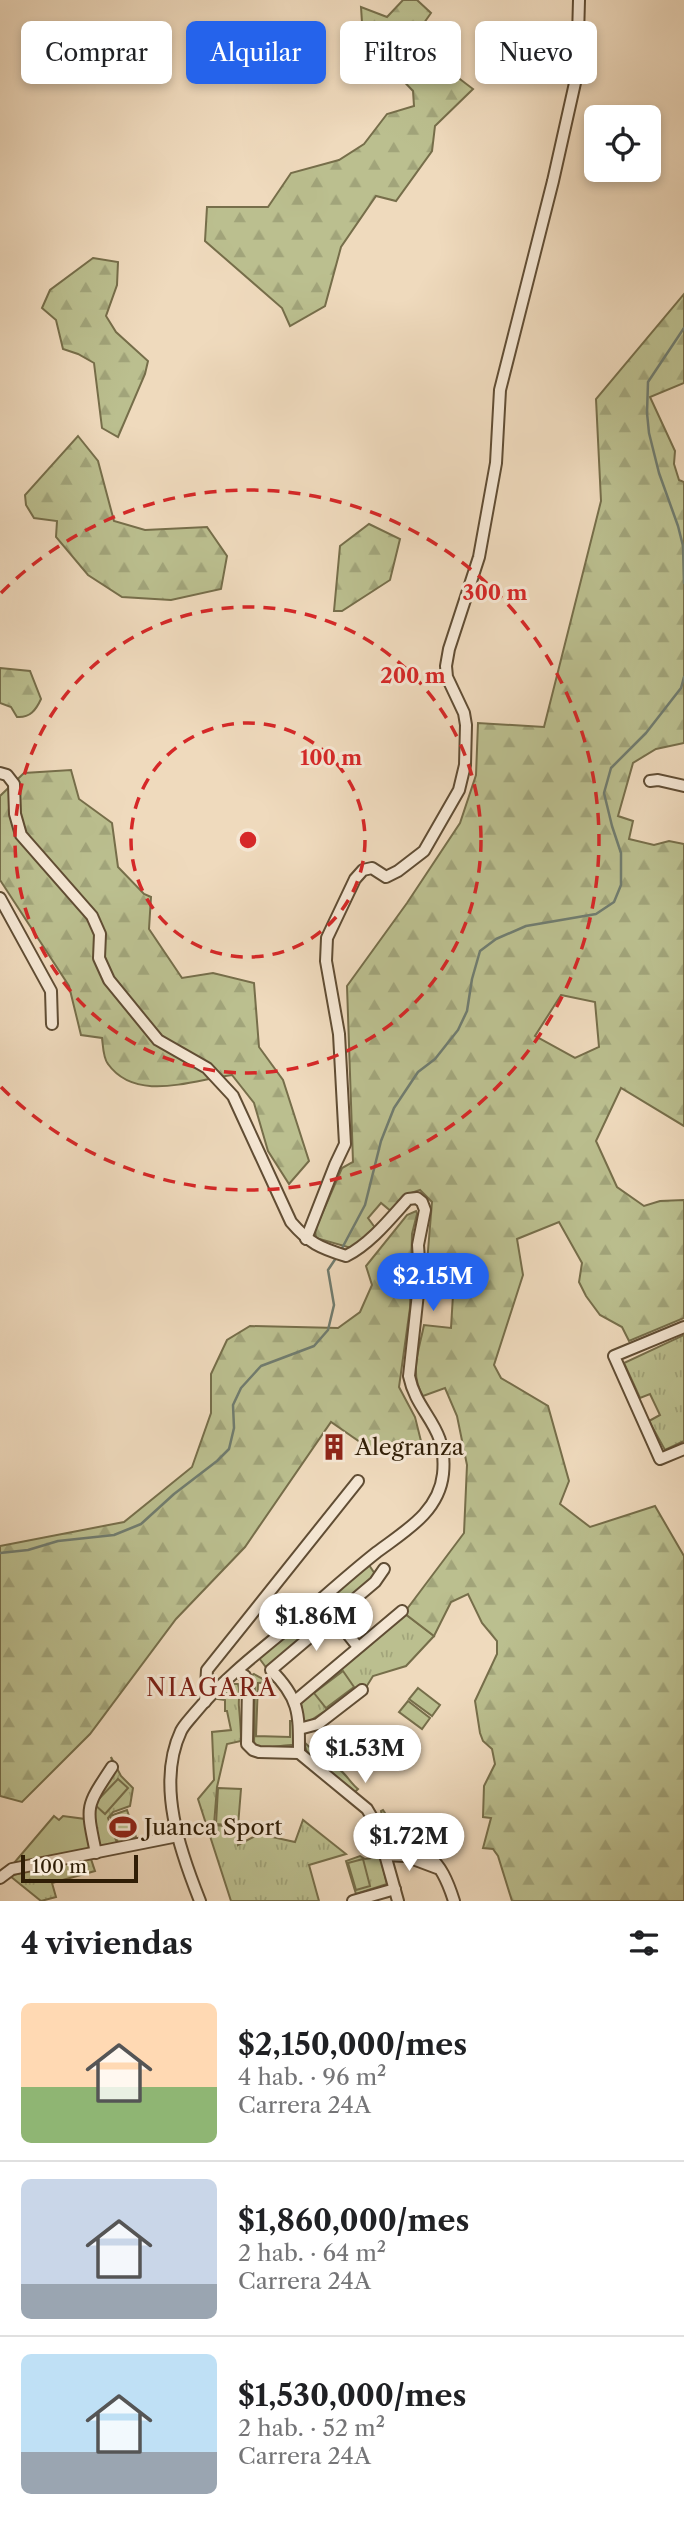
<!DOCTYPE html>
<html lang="es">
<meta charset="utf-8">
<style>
body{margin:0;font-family:"Libre Caslon Text",serif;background:#f2f2f2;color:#202124;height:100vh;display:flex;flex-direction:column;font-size:26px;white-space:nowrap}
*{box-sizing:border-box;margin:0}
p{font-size:23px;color:#757577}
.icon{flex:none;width:38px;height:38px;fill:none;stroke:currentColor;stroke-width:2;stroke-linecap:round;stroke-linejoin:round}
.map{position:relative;height:1901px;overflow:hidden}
.sheet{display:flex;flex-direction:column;background:#fff;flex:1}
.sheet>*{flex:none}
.top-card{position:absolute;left:21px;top:21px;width:642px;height:63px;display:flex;gap:14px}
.buttons{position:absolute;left:584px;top:105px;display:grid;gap:14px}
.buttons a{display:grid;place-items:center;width:77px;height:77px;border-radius:10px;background:#fff;box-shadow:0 4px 10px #0003;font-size:35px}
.scale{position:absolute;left:21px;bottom:18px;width:117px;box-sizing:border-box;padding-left:7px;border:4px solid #301e06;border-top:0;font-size:19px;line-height:24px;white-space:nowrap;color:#301e06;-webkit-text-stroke:5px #f5e7d4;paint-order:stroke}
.price{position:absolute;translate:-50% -60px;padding:0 16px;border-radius:24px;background:#fff;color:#222;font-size:23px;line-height:46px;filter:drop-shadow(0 2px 4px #0008)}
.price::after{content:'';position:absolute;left:50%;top:42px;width:21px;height:16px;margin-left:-10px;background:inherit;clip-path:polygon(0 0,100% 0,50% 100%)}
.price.active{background:#2563eb;color:#fff}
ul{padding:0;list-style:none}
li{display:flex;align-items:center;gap:21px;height:175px;padding:0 21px}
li+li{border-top:2px solid #e0e0e0}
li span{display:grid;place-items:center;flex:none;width:196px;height:140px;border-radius:10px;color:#555}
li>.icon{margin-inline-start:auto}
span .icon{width:84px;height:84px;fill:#fffc;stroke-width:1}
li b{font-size:30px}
h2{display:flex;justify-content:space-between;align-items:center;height:84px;padding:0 21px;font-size:30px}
.chip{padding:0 24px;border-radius:10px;background:#fff;box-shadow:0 4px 10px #0003;font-size:24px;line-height:63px}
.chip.active{background:#2563eb;color:#fff}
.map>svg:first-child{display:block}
.grass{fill:url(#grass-tufts);stroke:#766e4a;stroke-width:2}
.forest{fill:url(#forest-firs);stroke:#766e4a;stroke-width:2;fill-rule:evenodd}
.garden{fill:#bbbf8f;stroke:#766e4a;stroke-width:2}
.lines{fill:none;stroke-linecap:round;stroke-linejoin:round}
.stream{stroke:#707c6f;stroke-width:2.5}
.minor-casing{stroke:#604d34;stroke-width:14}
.minor{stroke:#f5e7d4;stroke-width:10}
.ring{fill:none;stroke:#d62828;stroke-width:3.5;stroke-dasharray:12 9}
.labels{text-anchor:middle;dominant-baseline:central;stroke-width:6;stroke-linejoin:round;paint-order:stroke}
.poi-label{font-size:23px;fill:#301e06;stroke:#f5e7d4;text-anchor:start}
.neighbourhood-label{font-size:24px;letter-spacing:2px;fill:#7a1f14;stroke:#f5e7d4}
.centre{fill:#d62828;stroke:#f5e7d4;stroke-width:3.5}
.ring-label{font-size:21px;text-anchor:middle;font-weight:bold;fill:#d62828;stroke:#f5e7d4;stroke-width:6;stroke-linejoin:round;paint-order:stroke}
</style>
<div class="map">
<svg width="684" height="1901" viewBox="0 0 684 1901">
<defs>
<pattern id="grass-tufts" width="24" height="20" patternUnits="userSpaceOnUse" patternTransform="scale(1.75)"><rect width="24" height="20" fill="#bbbf8f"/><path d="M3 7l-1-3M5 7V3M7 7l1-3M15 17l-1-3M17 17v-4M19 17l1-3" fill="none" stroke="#a1a47a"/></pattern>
<pattern id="forest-firs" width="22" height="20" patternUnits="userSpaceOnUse" patternTransform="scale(1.75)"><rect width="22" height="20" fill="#bbbf8f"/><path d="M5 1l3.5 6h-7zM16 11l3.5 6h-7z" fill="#a1a47a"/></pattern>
</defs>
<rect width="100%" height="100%" fill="#efdabd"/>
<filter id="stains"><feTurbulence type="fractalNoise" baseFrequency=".00286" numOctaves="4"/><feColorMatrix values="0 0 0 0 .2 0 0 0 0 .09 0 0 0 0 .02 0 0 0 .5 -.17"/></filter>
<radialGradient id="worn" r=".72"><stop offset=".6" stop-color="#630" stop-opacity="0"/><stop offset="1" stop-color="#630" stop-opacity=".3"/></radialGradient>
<g class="grass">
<path d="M684 1335V1441L665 1450 649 1421 660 1415 650 1394 640 1398 624 1363Z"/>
<path d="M404 1613 434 1636 406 1666 373 1676 365 1689 362 1686 304 1725 301 1703Z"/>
<path d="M234 1684H238C241 1692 238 1699 239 1707 240 1718 241 1729 241 1741L227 1744 217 1787 214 1825 239 1827 238 1845 259 1834 295 1842 303 1820 346 1854 309 1865 319 1901H231L198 1799 214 1780 212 1732 231 1730 227 1711H225V1700L218 1699Z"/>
<path d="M111 1757 121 1776 133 1788 130 1806 113 1812 108 1818 117 1843 98 1847C88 1805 93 1803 114 1768Z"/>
<path d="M377 1844 387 1884 356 1894 346 1861 360 1856 365 1859 372 1858 370 1850Z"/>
<path d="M91 1859 95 1871 52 1883 56 1897 41 1901 10 1876 33 1870Z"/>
</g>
<g class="forest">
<path d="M403 0H417L431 13 424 23 427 54 473 89 435 126 432 151 396 201 376 196 341 247 325 306 290 326 282 308 205 241 207 207H268L291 173 339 160 364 144 387 114 414 106 413 91 363 38 361 7 387 17Z"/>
<path d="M93 258 118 262 117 285 106 316 116 332 148 361 145 374 118 437 102 428 94 363 78 354 63 349 56 320 42 308 50 290Z"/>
<path d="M684 294V383L650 397 675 451 674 464 679 480 684 482V743L656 749 633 763 618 816 633 821 629 839 654 845 669 841 684 844V1126L621 1088 596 1141 617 1187 644 1206 660 1201 684 1200V1318L629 1341 622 1327 600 1315 586 1296 579 1282 582 1263 559 1222 517 1239 523 1275 494 1365 501 1378 548 1406 569 1481 560 1504 590 1527 655 1506 684 1556V1901H512L498 1856 493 1849 483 1848 491 1818 483 1817 484 1786 495 1764 492 1749 483 1741 480 1733 475 1701 497 1654V1641L482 1623 468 1594 451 1602 434 1636 404 1613 464 1533 467 1465 457 1416 445 1388 423 1396C409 1374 419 1350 424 1325L451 1328 455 1262 427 1263 432 1202 420 1190 408 1194 392 1212 381 1203 368 1218 376 1229 351 1248 316 1238 315 1230 342 1168 353 1162 347 986 407 903 460 823 476 775 478 723 544 727 601 501 596 399ZM561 995 595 1002 599 1047 575 1058 535 1036Z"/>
<path d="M78 436 98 461 114 521 145 530 207 527 227 556 221 589 171 600 122 597 88 575 56 537 57 521 34 518 26 505 25 495Z"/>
<path d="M369 524 400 539 390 580 342 611H334L340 546Z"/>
<path d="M0 668 30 671 41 699C36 710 30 718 17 717L11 707 0 703Z"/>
<path d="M71 770 79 799 112 823 118 867 144 894 151 897 149 929 182 978 213 973 254 983 259 1047 283 1080 309 1161 289 1184 268 1151 254 1103 232 1075C192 1080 136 1103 108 1064 103 1058 103 1045 102 1038L81 1035 69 986 0 880V796L24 773Z"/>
<path d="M416 1211 417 1214 412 1234 410 1308 399 1387 415 1417 423 1449 397 1446 370 1449 331 1422 245 1547 176 1619 90 1734 22 1802 0 1796V1546L124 1522 192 1467 211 1413V1374L227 1340 250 1326 338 1328 360 1312 372 1285 366 1266 407 1215Z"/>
</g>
<g class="garden">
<path d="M369 1565 375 1574 373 1581 341 1607 335 1600V1593Z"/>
<path d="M325 1602 329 1603 334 1613 268 1670 259 1658Z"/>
<path d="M343 1671 354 1687 326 1708 314 1693Z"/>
<path d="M254 1674 263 1679 269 1676 275 1679 273 1682 258 1683 256 1736 290 1737V1721H295L296 1741 293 1745C280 1744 266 1751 254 1747L255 1682 252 1675Z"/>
<path d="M418 1688 440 1705 432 1716 409 1699Z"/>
<path d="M408 1701 430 1718 422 1729 399 1712Z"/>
<path d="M391 1738 400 1747 379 1765 371 1755Z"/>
<path d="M304 1742 329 1765C344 1768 348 1781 358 1789L355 1792 307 1753Z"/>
<path d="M118 1779 128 1788 105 1814 94 1804Z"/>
<path d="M218 1788 241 1789 238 1826 216 1824Z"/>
<path d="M127 1810 136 1837 118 1843 110 1816Z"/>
<path d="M383 1810 395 1828 390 1841 387 1840 381 1811Z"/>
<path d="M54 1816 59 1820 63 1816 85 1819 92 1848 14 1863Z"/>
<path d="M363 1859 370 1886 356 1890 348 1863Z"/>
</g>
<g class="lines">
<g class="stream">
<path d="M684 328 648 382 647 413 649 433 659 473 678 526 683 546 684 583"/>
<path d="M340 1252 365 1205 381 1141 394 1108 418 1072 435 1059 458 1030 467 1011 472 979 480 951 496 939 526 926 596 914 614 902 621 885V853L612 826 604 793 611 768 646 733 681 688 684 677"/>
<path d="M0 1553 28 1550 58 1541 114 1535 141 1524 174 1494 217 1461 229 1449 234 1428 233 1405 241 1388 261 1366 314 1346 328 1330 334 1305 328 1270 336 1258"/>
</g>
<defs>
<g id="minor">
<path d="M0 773 7 775 14 784 15 814 21 835 92 916 100 934 99 958 109 980 158 1040 207 1068 233 1096 291 1222C309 1243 320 1248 346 1256 370 1244 390 1219 408 1199L417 1198 422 1202 425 1210 418 1245 420 1275 409 1376C417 1415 448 1425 443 1474 439 1512 405 1531 377 1552 349 1574 323 1598 296 1621 261 1650 223 1679 194 1714 190 1719 184 1725 181 1731 156 1784 180 1851 200 1901"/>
<path d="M650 781 658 780 684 786"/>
<path d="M0 898 51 991 52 1024"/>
<path d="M306 1239 335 1165 345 1144 339 1034 326 961 327 938 355 879 363 870 372 868 386 877 398 871 424 851 459 790 465 765 466 725 464 713 447 677 446 666 449 649 479 557 496 463 500 390 553 181 577 74 579 0"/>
<path d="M684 1327 614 1356 660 1459 684 1449"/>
<path d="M334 1617 358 1647"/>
<path d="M237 1671 245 1676 248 1684 247 1744 253 1750 259 1752 299 1753 367 1809 377 1826 398 1901"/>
<path d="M295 1701 402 1611"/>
<path d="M205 1702 207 1670 358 1481"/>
<path d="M299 1729 318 1724 362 1690"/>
<path d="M299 1753C299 1714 300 1699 271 1670L375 1582 384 1569"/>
<path d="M382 1845C427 1847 440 1857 454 1901"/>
<path d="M96 1853C86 1805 85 1808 112 1767"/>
<path d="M385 1855 405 1856 437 1868"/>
<path d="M0 1878 12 1869 178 1836"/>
<path d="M353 1901 395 1889"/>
</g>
</defs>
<use href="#minor" class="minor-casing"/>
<use href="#minor" class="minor"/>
</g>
<g class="ring">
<circle cx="248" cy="840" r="117"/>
<circle cx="248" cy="840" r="233"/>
<path d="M1 593A350 350 0 1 1 1 1087"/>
</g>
<defs>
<symbol id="building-bare" viewBox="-9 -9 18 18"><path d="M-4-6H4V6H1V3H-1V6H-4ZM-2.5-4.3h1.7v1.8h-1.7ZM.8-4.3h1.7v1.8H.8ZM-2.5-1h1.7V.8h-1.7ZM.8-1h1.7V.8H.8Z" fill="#8f2418" stroke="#f5e7d4" stroke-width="2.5" paint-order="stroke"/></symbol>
<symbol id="stadium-bare" viewBox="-9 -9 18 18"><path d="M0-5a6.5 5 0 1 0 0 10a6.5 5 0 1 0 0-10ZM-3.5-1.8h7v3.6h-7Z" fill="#8f2418" stroke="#f5e7d4" stroke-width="2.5" paint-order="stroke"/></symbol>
</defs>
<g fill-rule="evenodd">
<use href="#building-bare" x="315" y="1428" width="38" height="38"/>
<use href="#stadium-bare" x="104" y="1808" width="38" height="38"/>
</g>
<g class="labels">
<g class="poi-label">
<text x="355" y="1447">Alegranza</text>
<text x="144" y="1827">Juanca Sport</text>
</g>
<g class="neighbourhood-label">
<text x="212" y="1687">NIAGARA</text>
</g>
</g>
<circle cx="248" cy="840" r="10" class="centre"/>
<g class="ring-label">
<text x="495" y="600">300 m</text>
<text x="413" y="683">200 m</text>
<text x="331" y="765">100 m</text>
</g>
<rect width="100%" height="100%" filter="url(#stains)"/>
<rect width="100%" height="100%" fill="url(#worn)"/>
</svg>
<div class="buttons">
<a><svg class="icon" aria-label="locate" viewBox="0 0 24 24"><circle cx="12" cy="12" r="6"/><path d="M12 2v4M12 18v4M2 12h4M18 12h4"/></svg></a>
</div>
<div class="scale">100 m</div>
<b class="price active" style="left:433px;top:1313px">$2.15M</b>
<b class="price" style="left:316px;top:1653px">$1.86M</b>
<b class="price" style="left:365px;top:1785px">$1.53M</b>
<b class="price" style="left:409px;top:1873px">$1.72M</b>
<div class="top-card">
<a class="chip">Comprar</a>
<a class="chip active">Alquilar</a>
<a class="chip">Filtros</a>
<a class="chip">Nuevo</a>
</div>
</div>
<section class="sheet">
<h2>4 viviendas<svg class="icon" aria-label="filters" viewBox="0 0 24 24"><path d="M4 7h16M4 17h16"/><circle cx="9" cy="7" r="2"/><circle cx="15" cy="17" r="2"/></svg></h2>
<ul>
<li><span style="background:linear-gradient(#ffd9b3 60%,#8fb573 0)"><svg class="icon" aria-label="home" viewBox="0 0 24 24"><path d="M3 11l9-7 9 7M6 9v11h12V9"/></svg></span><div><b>$2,150,000/mes</b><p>4 hab. · 96 m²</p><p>Carrera 24A</p></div></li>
<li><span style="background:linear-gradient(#c9d6e8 75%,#9aa5b1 0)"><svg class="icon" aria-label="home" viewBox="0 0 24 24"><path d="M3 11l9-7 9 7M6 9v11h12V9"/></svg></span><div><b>$1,860,000/mes</b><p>2 hab. · 64 m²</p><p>Carrera 24A</p></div></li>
<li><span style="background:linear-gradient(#bfe0f5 70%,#9aa5b1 0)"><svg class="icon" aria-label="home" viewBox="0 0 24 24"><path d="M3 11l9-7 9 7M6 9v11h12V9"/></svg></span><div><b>$1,530,000/mes</b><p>2 hab. · 52 m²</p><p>Carrera 24A</p></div></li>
</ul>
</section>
